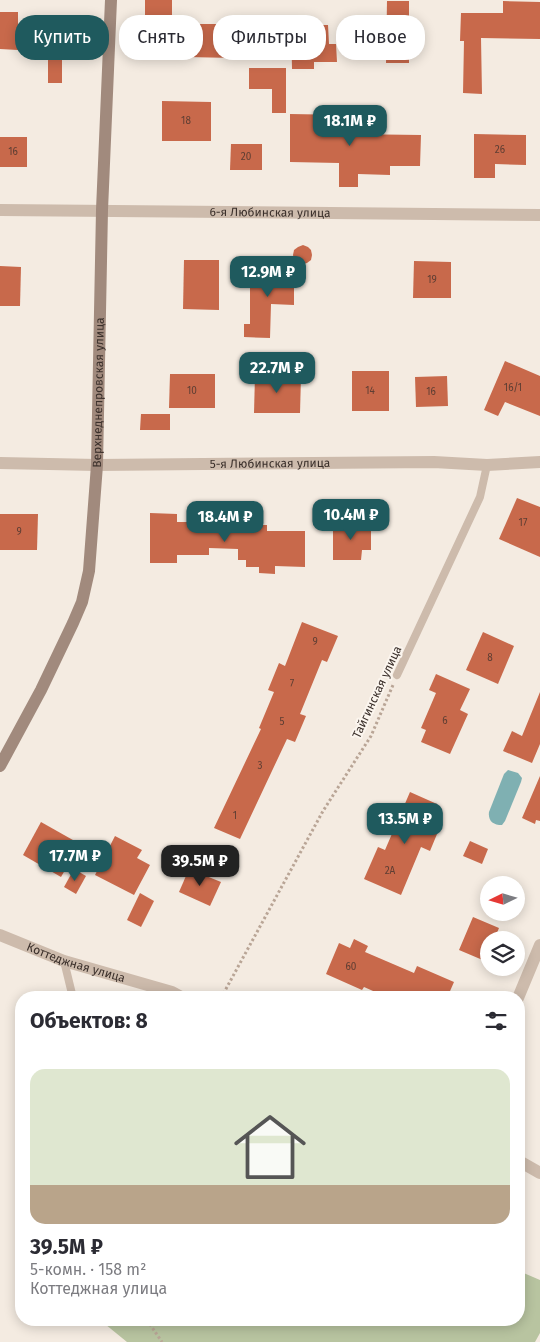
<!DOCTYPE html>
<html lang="ru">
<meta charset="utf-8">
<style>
body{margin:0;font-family:"Fira Sans",sans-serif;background:#f7f7f7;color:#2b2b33;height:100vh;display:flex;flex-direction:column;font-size:19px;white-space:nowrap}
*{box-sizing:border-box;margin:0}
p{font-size:16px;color:#7c7c81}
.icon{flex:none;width:28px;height:28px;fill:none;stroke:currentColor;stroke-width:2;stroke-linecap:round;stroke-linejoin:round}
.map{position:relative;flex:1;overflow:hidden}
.sheet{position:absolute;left:15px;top:991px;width:510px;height:335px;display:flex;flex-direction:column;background:#fff;border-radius:20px;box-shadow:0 2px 12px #0003}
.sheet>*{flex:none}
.guide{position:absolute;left:15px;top:15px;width:510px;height:45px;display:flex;gap:10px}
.needle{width:32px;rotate:265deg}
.fabs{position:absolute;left:480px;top:876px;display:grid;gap:10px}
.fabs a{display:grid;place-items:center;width:45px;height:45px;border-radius:50%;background:#fff;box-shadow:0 2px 12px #0003;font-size:25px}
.price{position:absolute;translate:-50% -42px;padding:0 11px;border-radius:10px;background:#1f5a5e;color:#fff;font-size:16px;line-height:32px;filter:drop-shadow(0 1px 2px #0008)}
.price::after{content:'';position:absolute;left:50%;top:30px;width:15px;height:11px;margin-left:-8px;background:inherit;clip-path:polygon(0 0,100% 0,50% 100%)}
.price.on{background:#222;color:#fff}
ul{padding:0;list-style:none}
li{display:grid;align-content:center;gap:10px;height:265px;padding:0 15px}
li+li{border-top:1px solid #e1e1e2}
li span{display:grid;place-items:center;height:155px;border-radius:15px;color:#555}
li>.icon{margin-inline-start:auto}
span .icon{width:90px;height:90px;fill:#fffc;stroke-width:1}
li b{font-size:21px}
h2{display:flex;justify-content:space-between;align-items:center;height:60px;padding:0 15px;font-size:21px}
.pill{padding:0 18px;border-radius:20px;background:#fff;box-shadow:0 2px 12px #0003;font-size:18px;line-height:45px}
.pill.on{background:#1f5a5e;color:#fff}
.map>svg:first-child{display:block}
.green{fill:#b8c4a0}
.water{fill:#7fb0b2}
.building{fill:#c8694b}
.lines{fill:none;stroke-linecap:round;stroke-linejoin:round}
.path{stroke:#b9a596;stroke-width:3;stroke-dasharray:2.5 2.5;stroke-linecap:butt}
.lane{stroke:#cdbbac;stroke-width:8}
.street{stroke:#cdbbac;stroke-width:12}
.secondary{stroke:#a18a7d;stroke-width:12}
.labels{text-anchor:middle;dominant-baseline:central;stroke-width:4;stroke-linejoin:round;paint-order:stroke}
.number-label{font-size:10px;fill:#5e3e33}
.street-label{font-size:12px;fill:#3b302b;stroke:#fbf5ee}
</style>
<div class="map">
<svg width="540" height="1342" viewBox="0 0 540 1342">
<rect width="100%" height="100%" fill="#f4ebe1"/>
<path class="green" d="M519 1271 540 1280V1333L535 1342H127L100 1320H519Z"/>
<path class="water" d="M508 770 518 773 522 778 521 782 505 821 502 825C493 825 488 821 489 812L504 774Z"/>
<g class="building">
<rect x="145" y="0" width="27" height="15"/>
<path d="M387 1H409V63H386Z"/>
<path d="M503 1 540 2V39L481 38 482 94 463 93 464 41H460L461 13H503Z"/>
<path d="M0 12H18V50L0 49Z"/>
<path d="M311 18V25H328L329 44H336L337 62H314V69H292L291 19Z"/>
<path d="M186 24H235V58L186 57Z"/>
<path d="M48 26 62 27V83H48Z"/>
<path d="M249 68H286V113H272V89H249Z"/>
<path d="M162 101 211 102V141H162Z"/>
<path d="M290 114 348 115V134L421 135 420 166H390V175L358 174V187H339V163L290 162Z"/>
<path d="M474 134 526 135V165L495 164V178H474Z"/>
<rect x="0" y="137" width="27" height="30"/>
<path d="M231 144H262V170H230Z"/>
<path d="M303 245 308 247 311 250 312 255 311 260 307 263 296 266 293 255 294 250 298 247Z"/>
<path d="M184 260H219V310L183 309Z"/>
<path d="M414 261 451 262V298H413Z"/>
<path d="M0 266 21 267 20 306H0Z"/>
<path d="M250 268H294V305L271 304 270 338 244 337V324H250Z"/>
<path d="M505 361 540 376V416L505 402 498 416 484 410Z"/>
<rect x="352" y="371" width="37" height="40"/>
<path d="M170 374H215V408H169Z"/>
<path d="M255 375 301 376 300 413H254Z"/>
<path d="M447 376 448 406 416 407 415 377Z"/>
<path d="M141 414H170V430H140Z"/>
<path d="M517 498 540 507V557L499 539Z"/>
<path d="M150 513 177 514V522H220V525H267V531H305V567L275 566V574L259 573V567H246V560H238V549L209 548V555H177V563H150Z"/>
<path d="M0 514H38L37 550H0Z"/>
<path d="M333 524H371V550H362L361 560H333Z"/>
<path d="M302 622 338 636 327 662 322 660 300 714 306 716 295 742 287 739 240 839 214 828 261 729 259 728 274 692 268 690 279 663 285 666Z"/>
<path d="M483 632 514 646 498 684 466 670Z"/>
<path d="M436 674 470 689 460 710 468 714 450 754 421 742 426 730 421 728 436 693 429 690Z"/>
<path d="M540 692V744L532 763 503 751 512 731 522 736Z"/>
<path d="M540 776V821L536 820 535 824 522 818Z"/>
<path d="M410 792 437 804 431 817 442 822 430 851 421 847 401 895 364 879 378 847 385 850Z"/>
<path d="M41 822 80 844 61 877 23 855Z"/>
<path d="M115 836 142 850 137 858 150 865 134 895 95 875Z"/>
<path d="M470 841 488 849 482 864 463 856Z"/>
<path d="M74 869 86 876 76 894 64 887Z"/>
<path d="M189 869 221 882 210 906 179 892Z"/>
<path d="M140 893 154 901 141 927 127 920Z"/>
<path d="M473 917 499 928 494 940H489V952L485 961 459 950Z"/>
<path d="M354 939 368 946 365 952 414 973 417 966 454 982 447 998H389L364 987 362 990 326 974 339 943 350 948Z"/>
</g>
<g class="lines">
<g class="path">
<path d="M221 998 323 811 371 736 393 685"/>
<path d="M147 1320 162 1342"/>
</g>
<g class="lane">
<path d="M397 675 480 497 487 465"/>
<path d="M64 961 73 998"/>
</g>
<g class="street">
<path id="s1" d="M0 210 540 215"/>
<path id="s2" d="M0 463 97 465 434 462 487 465 540 462"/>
<path id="s3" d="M0 935 64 961 172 992 183 998"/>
<path d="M518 998 540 945"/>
<path d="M519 1161 540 1173"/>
</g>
<path class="secondary" id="s4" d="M0 766 41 690 73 623 82 602 89 571 97 465 102 210 111 0"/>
</g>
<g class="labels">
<g class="number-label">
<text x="186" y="121">18</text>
<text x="500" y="150">26</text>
<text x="13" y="152">16</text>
<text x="246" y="157">20</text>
<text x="432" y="280">19</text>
<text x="513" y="388">16/1</text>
<text x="192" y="391">10</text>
<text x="370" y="391">14</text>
<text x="431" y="392">16</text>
<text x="523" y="523">17</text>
<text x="19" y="532">9</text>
<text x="315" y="642">9</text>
<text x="490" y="658">8</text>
<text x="292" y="684">7</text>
<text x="445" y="721">6</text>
<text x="282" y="722">5</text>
<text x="260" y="766">3</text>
<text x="235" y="816">1</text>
<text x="390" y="871">2А</text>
<text x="351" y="967">60</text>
</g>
<g class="street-label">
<text stroke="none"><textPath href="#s1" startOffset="270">6-я Любинская улица</textPath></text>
<text stroke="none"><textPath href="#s4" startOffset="394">Верхнеднепровская улица</textPath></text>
<text stroke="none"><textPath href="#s2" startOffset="270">5-я Любинская улица</textPath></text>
<text transform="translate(377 692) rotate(-65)">Тайгинская улица</text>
<text stroke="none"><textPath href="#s3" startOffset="81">Коттеджная улица</textPath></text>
</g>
</g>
</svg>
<div class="fabs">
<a><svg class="needle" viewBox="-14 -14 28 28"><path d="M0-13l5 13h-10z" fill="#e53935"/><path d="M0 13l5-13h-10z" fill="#7c7c81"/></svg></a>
<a><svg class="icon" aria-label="layers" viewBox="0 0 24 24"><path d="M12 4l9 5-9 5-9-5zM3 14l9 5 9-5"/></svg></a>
</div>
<b class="price" style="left:350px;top:147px">18.1M ₽</b>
<b class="price" style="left:268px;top:298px">12.9M ₽</b>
<b class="price" style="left:277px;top:394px">22.7M ₽</b>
<b class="price" style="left:351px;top:541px">10.4M ₽</b>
<b class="price" style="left:225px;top:543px">18.4M ₽</b>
<b class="price" style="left:405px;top:845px">13.5M ₽</b>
<b class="price" style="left:75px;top:882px">17.7M ₽</b>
<b class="price on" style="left:200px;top:887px">39.5M ₽</b>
<div class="guide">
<a class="pill on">Купить</a>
<a class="pill">Снять</a>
<a class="pill">Фильтры</a>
<a class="pill">Новое</a>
</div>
<section class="sheet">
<h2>Объектов: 8<svg class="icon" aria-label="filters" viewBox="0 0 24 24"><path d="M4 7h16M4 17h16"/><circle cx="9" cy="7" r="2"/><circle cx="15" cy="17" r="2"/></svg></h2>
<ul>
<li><span style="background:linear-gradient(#dfe7d0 75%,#b9a48a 0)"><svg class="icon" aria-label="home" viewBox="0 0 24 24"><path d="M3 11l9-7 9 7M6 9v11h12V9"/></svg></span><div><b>39.5M ₽</b><p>5-комн. · 158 m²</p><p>Коттеджная улица</p></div></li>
</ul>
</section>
</div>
